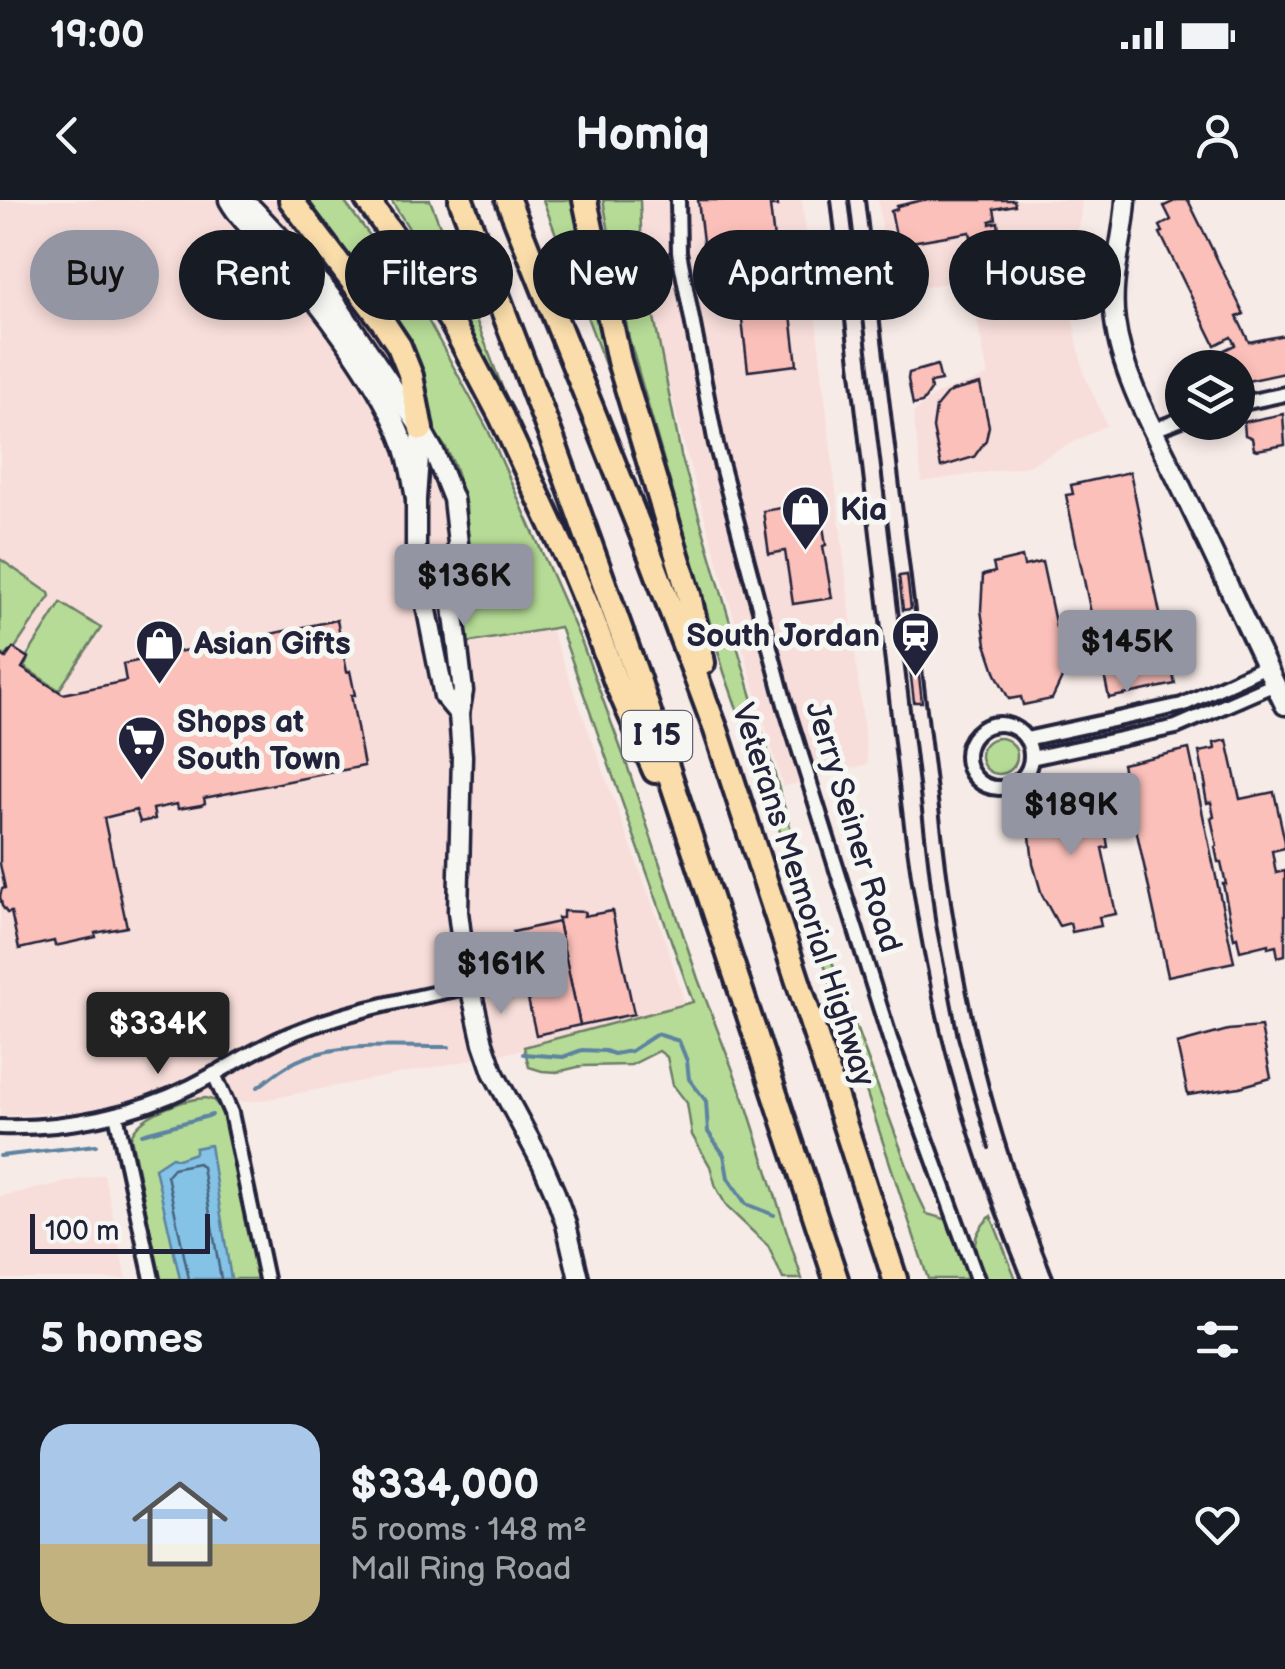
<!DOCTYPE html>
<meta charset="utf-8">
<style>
body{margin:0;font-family:"Balsamiq Sans",sans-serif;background:#20242c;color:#f1f3f6;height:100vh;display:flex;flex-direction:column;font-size:38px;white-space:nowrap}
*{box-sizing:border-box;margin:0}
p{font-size:32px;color:#9ea1a6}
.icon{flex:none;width:55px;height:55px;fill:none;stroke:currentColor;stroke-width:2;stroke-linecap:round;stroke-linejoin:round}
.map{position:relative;height:1079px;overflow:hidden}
.sheet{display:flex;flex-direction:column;background:#171b24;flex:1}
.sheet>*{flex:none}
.top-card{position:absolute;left:30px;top:30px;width:1225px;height:90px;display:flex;gap:20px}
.controls{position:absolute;left:1165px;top:150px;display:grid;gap:20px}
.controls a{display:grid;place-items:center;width:90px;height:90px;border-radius:50%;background:#171b24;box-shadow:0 5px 15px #0003;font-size:50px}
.scale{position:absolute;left:30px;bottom:25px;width:180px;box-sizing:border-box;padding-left:10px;border:5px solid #22223b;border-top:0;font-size:28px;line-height:35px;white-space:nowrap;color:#22223b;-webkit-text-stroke:8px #f6f6f2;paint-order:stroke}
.price{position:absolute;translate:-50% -85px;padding:0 22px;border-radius:10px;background:#9495a2;color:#111;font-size:32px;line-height:65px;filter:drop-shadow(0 2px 5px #0008)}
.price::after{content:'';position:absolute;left:50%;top:60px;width:30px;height:22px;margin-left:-15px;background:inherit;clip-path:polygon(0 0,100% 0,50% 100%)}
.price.selected{background:#222;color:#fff}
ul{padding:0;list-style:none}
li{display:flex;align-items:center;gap:30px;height:250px;padding:0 40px}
li span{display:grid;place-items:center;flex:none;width:280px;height:200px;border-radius:30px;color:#555}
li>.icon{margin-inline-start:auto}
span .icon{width:120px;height:120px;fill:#fffc;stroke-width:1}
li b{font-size:42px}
h2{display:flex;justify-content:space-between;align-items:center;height:120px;padding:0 40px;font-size:42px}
.pill{padding:0 35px;border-radius:45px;background:#171b24;box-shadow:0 5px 15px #0003;font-size:35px;line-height:90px}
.pill.selected{background:#9495a2;color:#111}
.status{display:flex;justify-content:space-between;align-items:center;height:70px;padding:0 50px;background:#171b24;direction:ltr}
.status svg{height:28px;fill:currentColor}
header{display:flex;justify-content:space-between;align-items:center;height:130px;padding:0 40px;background:#171b24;font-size:45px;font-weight:800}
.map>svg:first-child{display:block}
.built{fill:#f8deda}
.green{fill:#b6db96;stroke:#6c7e68;stroke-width:2.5}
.water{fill:#84c3e5;stroke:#5d83a1;stroke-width:2.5}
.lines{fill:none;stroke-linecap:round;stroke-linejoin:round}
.shore{stroke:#49627f;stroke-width:2.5}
.stream{stroke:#5d83a1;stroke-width:4}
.building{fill:#fcc0ba;stroke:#22223b;stroke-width:2.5}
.street-casing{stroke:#22223b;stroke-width:20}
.secondary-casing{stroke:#22223b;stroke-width:25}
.highway-casing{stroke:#22223b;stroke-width:30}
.street{stroke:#f6f6f2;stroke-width:12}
.secondary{stroke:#f6f6f2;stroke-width:18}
.highway{stroke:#faddab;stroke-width:22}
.rail{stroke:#22223b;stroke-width:4}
.labels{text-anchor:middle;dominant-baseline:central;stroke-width:10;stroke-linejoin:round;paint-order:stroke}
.shield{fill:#f6f6f2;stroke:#626272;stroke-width:2.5}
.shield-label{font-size:30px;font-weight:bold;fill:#22223b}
.poi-label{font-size:32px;font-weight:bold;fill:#22223b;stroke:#f6f6f2;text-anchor:start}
.street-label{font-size:32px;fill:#22223b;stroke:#f6f6f2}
</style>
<div class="status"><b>19:00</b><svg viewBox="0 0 49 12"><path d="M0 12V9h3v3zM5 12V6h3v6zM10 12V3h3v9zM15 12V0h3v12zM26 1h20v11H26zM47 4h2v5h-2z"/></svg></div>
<header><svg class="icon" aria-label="back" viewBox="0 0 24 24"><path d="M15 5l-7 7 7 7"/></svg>Homiq<svg class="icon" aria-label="person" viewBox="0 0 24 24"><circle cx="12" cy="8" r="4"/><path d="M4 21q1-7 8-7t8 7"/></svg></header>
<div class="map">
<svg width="1285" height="1079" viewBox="0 0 1285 1079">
<rect width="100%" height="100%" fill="#f7ebe7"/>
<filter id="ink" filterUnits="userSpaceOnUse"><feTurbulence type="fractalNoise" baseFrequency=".01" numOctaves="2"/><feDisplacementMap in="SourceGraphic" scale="20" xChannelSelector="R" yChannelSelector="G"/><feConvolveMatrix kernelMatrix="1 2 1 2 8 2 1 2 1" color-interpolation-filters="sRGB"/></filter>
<g filter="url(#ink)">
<g class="built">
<path d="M0 0H324L500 290 665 738 689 818 259 901 0 916Z"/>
<path d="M642 0H802L868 564 783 587 682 239 650 102 642 29Z"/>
<path d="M878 0H1082L1071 111 1084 174 1107 225 1028 266 922 282 913 213 936 194 988 176 969 78 891 94Z"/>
<path d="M104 974 126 1079H0V996Z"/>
</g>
<g class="green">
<path d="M302 0H343L412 91 488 230 582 443 628 568 698 779 747 907 802 1079H783L768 1046 727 1007 716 987 710 966 692 935 687 903 673 885 667 857 659 851 631 865 582 866 557 872 542 871 529 867 524 847 693 802 560 427 466 443 465 381 469 355 466 306 455 267 446 248 431 227 427 200 420 174Z"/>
<path d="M391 0H430L507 200 459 108Z"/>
<path d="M543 0H573L592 94 616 180 612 183Z"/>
<path d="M603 0H640L642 56 681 255 821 732 917 993 927 1014 952 1021 970 1079H928L789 657 724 472 629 138Z"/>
<path d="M0 359 49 393 50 396 15 448H13L6 456 0 453Z"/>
<path d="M61 403 101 428 59 490 24 467 29 459 27 456Z"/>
<circle cx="999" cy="556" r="18"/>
<path d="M206 898 213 900 225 913 260 1079H160L131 937C137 915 184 899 206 898Z"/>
<path d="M991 1016 1016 1079H983C975 1052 967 1038 991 1016Z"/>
</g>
<path class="water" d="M210 945 231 1079H180L155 968 172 957 178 959 195 953V948Z"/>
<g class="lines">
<path class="shore" d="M189 1079 167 975 173 968 198 963 202 967 221 1079"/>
<g class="stream">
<path d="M523 854 563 857 582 850 605 851 614 854 631 851 657 834 679 841 687 861 689 879 706 901 708 932 724 955 728 978 746 1004 774 1015"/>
<path d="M258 887C269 879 279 870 291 864 334 840 401 848 449 847"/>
<path d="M142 934 212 915"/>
<path d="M0 956 96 945"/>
</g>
</g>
<g class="building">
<path d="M698 0H777L778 6H770L780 91 788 89 797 165 748 171 739 94 720 97 713 41 703 42Z"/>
<path d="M923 0H1014L1015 5 994 9 996 19 990 21V24L998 22 999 31 971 37 970 32 905 43 904 39 897 40 891 11 897 9V6Z"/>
<path d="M1177 0H1188L1244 114 1237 117 1249 142 1285 135V173L1238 183V168H1225L1222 151 1235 145 1231 137 1215 145 1160 33 1163 32 1160 26 1171 20 1164 6Z"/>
<path d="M937 165 941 181 930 183 931 190 922 203 913 205 908 179 909 173Z"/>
<path d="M980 184 989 226 986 240 974 257 941 267 933 228 936 207 946 195 953 191Z"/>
<path d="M1283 214 1285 245 1257 250 1254 249 1252 238 1245 235 1244 222Z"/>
<path d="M1130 272 1175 484 1109 498 1066 295 1073 294 1071 285Z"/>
<path d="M819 302 826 345 823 346 832 398 793 404 785 351 769 354 763 311Z"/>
<path d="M1022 357 1024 366 1042 362 1056 427H1060L1066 451 1062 478 1052 499 1023 505 1021 497 1009 499 996 474 986 444 981 410 983 375 995 372 993 364Z"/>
<path d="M907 375 911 409 903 410 899 376Z"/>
<path d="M337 420 347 472 350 471 355 495H351L364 566 204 598 205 603 201 605 178 609 177 604 153 609 155 619 140 622 136 610 104 618 127 727 95 733 96 737 55 746 54 741 19 749 11 712 7 713 2 706 0 696 2 689 5 688 0 664V454L6 458 13 448 28 458 22 468 63 494 126 481 123 464 215 444 217 440 223 438 227 443Z"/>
<path d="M918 468 922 502H914L910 469Z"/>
<path d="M1227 540 1240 599 1274 592 1285 642V648L1272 651 1276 673 1285 671V755L1278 757 1276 746 1268 748V744L1240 751 1237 737 1234 738 1223 684H1226L1221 662H1218L1215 647 1217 646 1211 618 1214 617 1211 602 1207 603 1204 587H1206L1199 552 1215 549 1214 543Z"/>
<path d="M1189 549 1234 762 1168 776 1122 564Z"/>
<path d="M1070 584 1092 603 1105 628 1108 647 1102 648 1116 714 1099 717 1101 726 1072 732 1070 723 1059 726 1042 695 1033 664 1030 636 1032 602 1044 599 1042 591Z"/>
<path d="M563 711 585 712 584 716 612 711 634 814 580 825 558 722V718H563Z"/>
<path d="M558 722 580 825 536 835 513 732Z"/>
<path d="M1261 827 1271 878 1240 887 1188 895 1177 844 1228 830Z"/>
</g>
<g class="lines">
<defs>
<g id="street">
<path d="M678 0 679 52 716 244 785 504 890 839 977 1079"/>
<path d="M1238 204 1285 194"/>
<path d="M1154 230 1182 219"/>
<circle cx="999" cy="556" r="32"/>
<path d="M1026 539 1182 505 1266 466"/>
<path d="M1031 558 1176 527 1275 484"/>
<path d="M214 874 231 913 266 1079"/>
<path d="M116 914 152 1079"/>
<path d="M0 927C65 929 134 915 192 886 226 869 258 847 293 833 350 810 410 799 470 786"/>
</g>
<g id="secondary">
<path d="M229 0C242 23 263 39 280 58 321 104 375 176 399 232 408 253 412 276 416 299"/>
<path d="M232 0 253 9 305 64 335 102 421 229 435 254 453 299 458 343 453 406 463 491 459 514 462 556 458 712 464 759 483 843 493 872 542 963 555 993 566 1024 579 1079"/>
<path d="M1126 0C1124 41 1109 79 1115 121 1122 179 1158 238 1183 291 1218 362 1250 434 1285 505"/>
<path d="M421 229 416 299V355L444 496 459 514"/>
</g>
<g id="highway">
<path d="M291 0 383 122 399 146 411 176 421 229"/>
<path d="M367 0 404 51 452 123 501 216 569 362 592 417 616 482 655 571"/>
<path d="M461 0 554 244 636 473 836 1079"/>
<path d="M508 0 653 362 716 530 895 1079"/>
<path d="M585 0 619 161 689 395 703 463"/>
</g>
</defs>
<use href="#street" class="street-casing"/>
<use href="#secondary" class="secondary-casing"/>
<use href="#highway" class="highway-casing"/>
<use href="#street" class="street"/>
<use href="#secondary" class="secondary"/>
<use href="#highway" class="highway"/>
<g class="rail">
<path d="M831 0C848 146 865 291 882 437 895 547 905 659 927 768 947 875 981 979 1022 1079"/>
<path d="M849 0 935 719 958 837 989 948"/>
<path d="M865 0 946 666C964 809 999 946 1054 1079"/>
</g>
</g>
</g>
<defs>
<symbol id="shop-pin" viewBox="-11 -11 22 30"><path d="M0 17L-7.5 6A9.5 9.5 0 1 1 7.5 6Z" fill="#22223b" stroke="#f6f6f2"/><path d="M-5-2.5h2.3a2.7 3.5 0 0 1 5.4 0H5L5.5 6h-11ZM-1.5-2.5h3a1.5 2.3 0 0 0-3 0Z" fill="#fff"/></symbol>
<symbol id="station-pin" viewBox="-11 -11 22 30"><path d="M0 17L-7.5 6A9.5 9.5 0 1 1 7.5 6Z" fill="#22223b" stroke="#f6f6f2"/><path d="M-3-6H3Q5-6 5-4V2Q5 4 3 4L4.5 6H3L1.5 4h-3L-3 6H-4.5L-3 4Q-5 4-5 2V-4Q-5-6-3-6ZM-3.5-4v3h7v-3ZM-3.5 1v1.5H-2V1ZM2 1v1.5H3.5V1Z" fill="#fff"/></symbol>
<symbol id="supermarket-pin" viewBox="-11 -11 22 30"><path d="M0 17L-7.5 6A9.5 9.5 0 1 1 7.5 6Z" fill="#22223b" stroke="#f6f6f2"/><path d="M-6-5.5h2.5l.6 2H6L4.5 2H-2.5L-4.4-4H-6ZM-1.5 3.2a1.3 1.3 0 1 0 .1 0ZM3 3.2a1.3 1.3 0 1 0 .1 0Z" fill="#fff"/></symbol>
</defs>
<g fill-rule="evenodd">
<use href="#shop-pin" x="778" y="282" width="55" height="75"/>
<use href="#station-pin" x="888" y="408" width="55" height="75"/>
<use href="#shop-pin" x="132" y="416" width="55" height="75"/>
<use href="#supermarket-pin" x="114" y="512" width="55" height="75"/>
</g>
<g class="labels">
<rect class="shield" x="622" y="511" width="70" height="50" rx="8"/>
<g class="shield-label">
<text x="657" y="536">I 15</text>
</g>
<g class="poi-label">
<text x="840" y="310">Kia</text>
<text x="880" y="436" text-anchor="end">South Jordan</text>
<text x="194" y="444">Asian Gifts</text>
<text x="177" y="522">Shops at<tspan x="177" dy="37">South Town</tspan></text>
</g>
<g class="street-label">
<text transform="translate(853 627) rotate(73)">Jerry Seiner Road</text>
<text transform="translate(803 695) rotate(72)">Veterans Memorial Highway</text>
</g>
</g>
</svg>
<div class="controls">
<a><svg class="icon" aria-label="layers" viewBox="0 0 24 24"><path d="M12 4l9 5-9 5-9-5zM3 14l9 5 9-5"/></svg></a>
</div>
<div class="scale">100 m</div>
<b class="price" style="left:464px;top:429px">$136K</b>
<b class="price" style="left:1127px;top:495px">$145K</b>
<b class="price" style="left:1071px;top:658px">$189K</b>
<b class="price" style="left:501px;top:817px">$161K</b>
<b class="price selected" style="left:158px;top:877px">$334K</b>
<div class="top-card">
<a class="pill selected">Buy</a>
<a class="pill">Rent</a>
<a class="pill">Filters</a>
<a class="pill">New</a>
<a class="pill">Apartment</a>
<a class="pill">House</a>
</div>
</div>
<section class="sheet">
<h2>5 homes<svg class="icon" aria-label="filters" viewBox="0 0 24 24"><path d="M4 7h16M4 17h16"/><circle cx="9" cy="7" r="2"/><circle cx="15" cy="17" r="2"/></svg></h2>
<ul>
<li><span style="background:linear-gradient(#a9c7e8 60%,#c2b280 0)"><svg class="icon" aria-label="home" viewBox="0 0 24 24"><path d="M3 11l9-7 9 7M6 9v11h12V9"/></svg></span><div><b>$334,000</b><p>5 rooms · 148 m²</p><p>Mall Ring Road</p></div><svg class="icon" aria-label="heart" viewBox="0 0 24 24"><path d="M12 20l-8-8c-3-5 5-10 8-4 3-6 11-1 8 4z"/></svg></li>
</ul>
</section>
